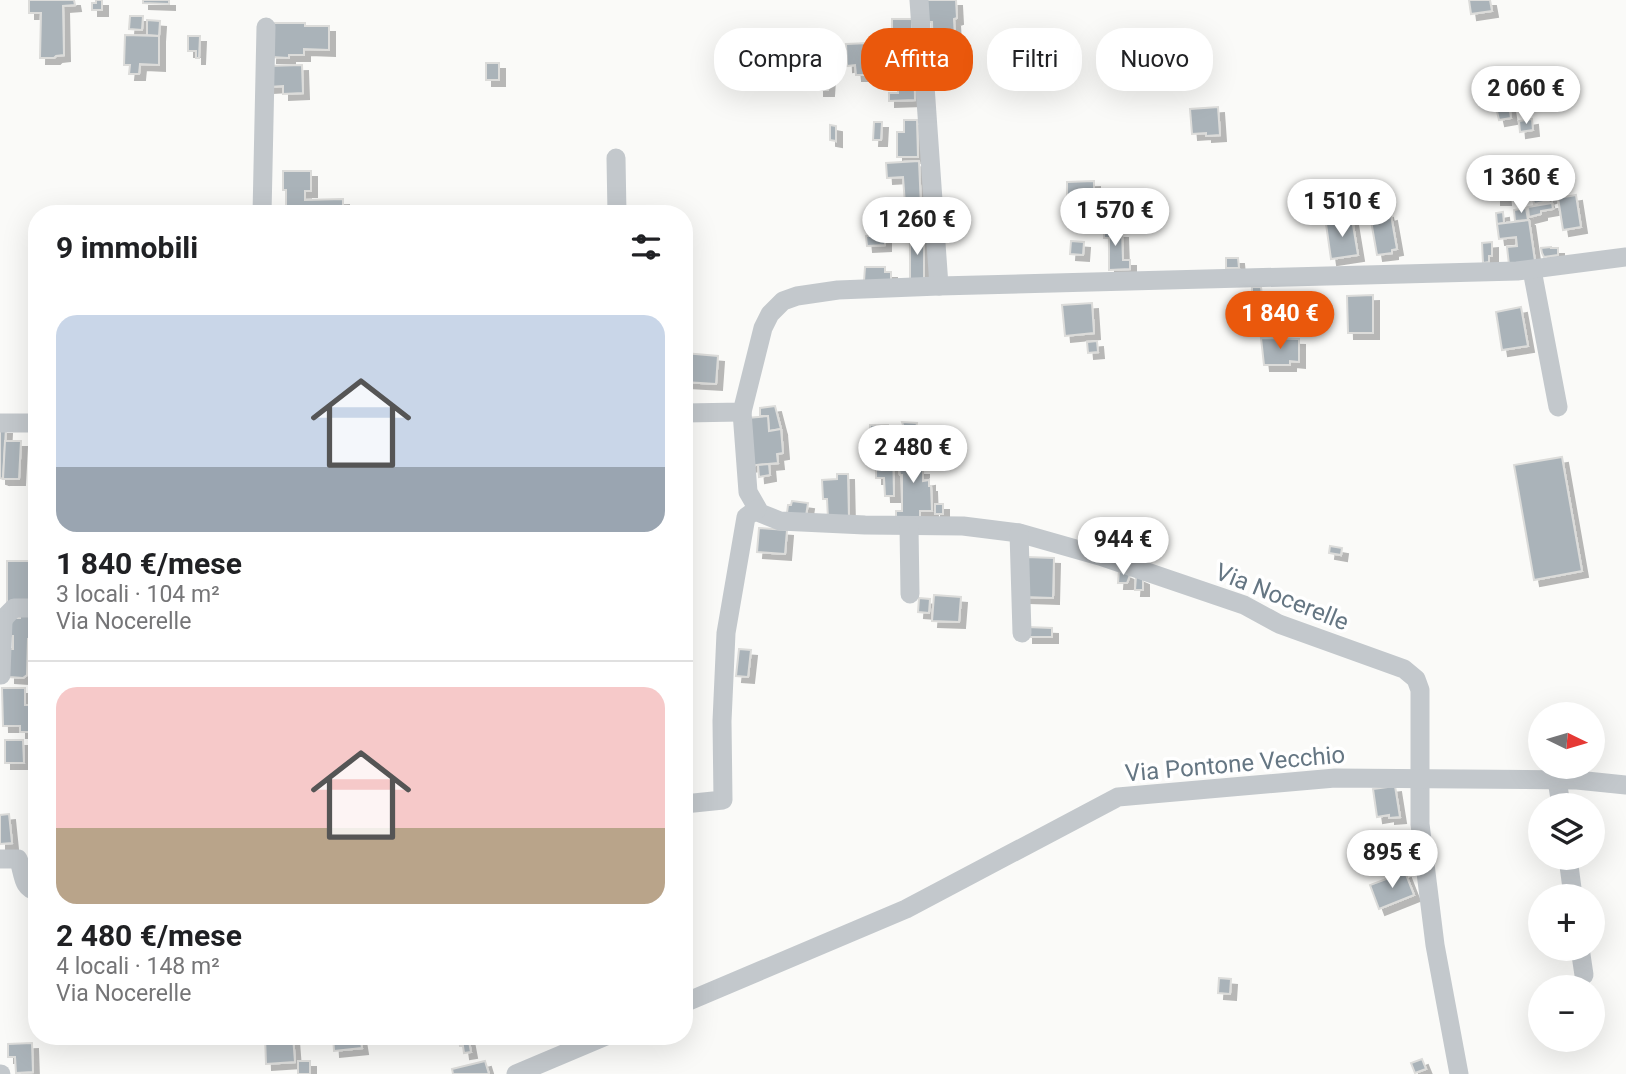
<!DOCTYPE html>
<html lang="it">
<meta charset="utf-8">
<style>
body{margin:0;font-family:Roboto,sans-serif;background:#f2f2f2;color:#202124;height:100vh;display:flex;flex-direction:column;font-size:26px;white-space:nowrap}
*{box-sizing:border-box;margin:0}
p{font-size:23px;color:#757577}
.icon{flex:none;width:38px;height:38px;fill:none;stroke:currentColor;stroke-width:2;stroke-linecap:round;stroke-linejoin:round}
.map{position:relative;flex:1;overflow:hidden}
.drawer{position:absolute;left:28px;top:205px;width:665px;height:840px;display:flex;flex-direction:column;background:#fff;border-radius:28px;box-shadow:0 7px 28px #0002}
.drawer>*{flex:none}
.top-card{position:absolute;left:714px;top:28px;width:665px;height:63px;display:flex;gap:14px}
.needle{width:46px;rotate:95deg}
.tools{position:absolute;left:1528px;top:702px;display:grid;gap:14px}
.tools a{display:grid;place-items:center;width:77px;height:77px;border-radius:50%;background:#fff;box-shadow:0 7px 28px #0002;font-size:35px}
.price{position:absolute;translate:-50% -60px;padding:0 16px;border-radius:24px;background:#fff;color:#222;font-size:23px;line-height:46px;filter:drop-shadow(0 2px 4px #0008)}
.price::after{content:'';position:absolute;left:50%;top:42px;width:21px;height:16px;margin-left:-10px;background:inherit;clip-path:polygon(0 0,100% 0,50% 100%)}
.price.active{background:#ea580c;color:#fff}
ul{padding:0;list-style:none}
li{display:grid;align-content:center;gap:14px;height:371px;padding:0 28px}
li+li{border-top:2px solid #e0e0e0}
li span{display:grid;place-items:center;height:217px;border-radius:21px;color:#555}
li>.icon{margin-inline-start:auto}
span .icon{width:126px;height:126px;fill:#fffc;stroke-width:1}
li b{font-size:30px}
h2{display:flex;justify-content:space-between;align-items:center;height:84px;padding:0 28px;font-size:30px}
.chip{padding:0 24px;border-radius:28px;background:#fff;box-shadow:0 7px 28px #0002;font-size:24px;line-height:63px}
.chip.active{background:#ea580c;color:#fff}
.map>svg:first-child{display:block}
.building{fill:#aab3b9;stroke:#dcdcda;stroke-width:2;filter:url(#shadow)}
.lines{fill:none;stroke-linecap:round;stroke-linejoin:round}
.minor{stroke:#c3c8cc;stroke-width:19}
.labels{text-anchor:middle;dominant-baseline:central;stroke-width:7;stroke-linejoin:round;paint-order:stroke}
.street-label{font-size:24px;fill:#657683;stroke:#fff}
</style>
<div class="map">
<svg width="1626" height="1074" viewBox="0 0 1626 1074">
<defs>
<filter id="shadow"><feDropShadow dx="6" dy="6" stdDeviation="0" flood-color="#0004"/></filter>
</defs>
<rect width="100%" height="100%" fill="#fafaf8"/>
<g class="building">
<path d="M29 0H74L75 5 63 6 64 55 56 56 54 58H40L41 13H29Z"/>
<path d="M96 0H102V10H92V3H96Z"/>
<path d="M143 0H169V4L143 3Z"/>
<path d="M925 0H956L957 18 954 19 956 58 933 59 932 22H926Z"/>
<path d="M1469 0H1490L1492 11 1471 14Z"/>
<path d="M130 16H143L142 30 129 29Z"/>
<rect x="892" y="19" width="20" height="24"/>
<path d="M147 20 160 21 159 36 147 35Z"/>
<path d="M272 23H305V26H329V50L304 49V55H289V58L271 57Z"/>
<path d="M125 35 159 36V65L140 64 139 74H129L130 65H124Z"/>
<path d="M188 36H200L199 58H196V51H188Z"/>
<path d="M870 43 871 75H856L855 65 847 66 846 44Z"/>
<path d="M893 43H914L915 100 889 101V93H898L897 57H893Z"/>
<rect x="486" y="63" width="13" height="17"/>
<path d="M302 65 303 93 283 94V86L268 87 267 66Z"/>
<path d="M818 75H829L828 90H818Z"/>
<path d="M1509 105 1511 118 1499 120 1496 107Z"/>
<path d="M1218 107 1220 135 1206 136V133L1192 134 1190 109Z"/>
<path d="M1532 119 1533 130 1520 132 1519 121Z"/>
<path d="M904 120H917L918 157H897V132H904Z"/>
<path d="M874 122H882L881 140H873Z"/>
<path d="M830 125 836 126V141L830 140Z"/>
<path d="M919 161 921 207 915 208V203L905 204 903 177 887 178 886 163Z"/>
<path d="M283 171H311V191H305V200L343 199V214H284V208H286V190H283Z"/>
<path d="M1547 172 1553 196 1547 198 1548 201 1534 204 1532 195H1530L1525 177Z"/>
<path d="M1094 181V207H1067V182Z"/>
<path d="M1495 190H1504L1505 199H1495Z"/>
<path d="M1576 195 1581 227 1563 230 1558 198Z"/>
<path d="M1552 203 1553 209 1541 211V214L1529 217 1528 207Z"/>
<path d="M1526 208 1528 220 1515 221 1514 210Z"/>
<path d="M1387 212 1388 216 1391 215 1397 249 1392 250V253L1377 255 1370 215Z"/>
<path d="M1503 212 1504 223 1497 224 1496 213Z"/>
<path d="M1352 219 1358 255 1331 259 1326 224Z"/>
<path d="M1529 220 1535 261 1509 265 1507 247 1517 246 1516 237 1499 239 1497 224Z"/>
<path d="M1104 222H1115V232H1122L1123 260H1130V269L1109 270V238H1104Z"/>
<path d="M885 235V245L867 246 866 236Z"/>
<rect x="910" y="236" width="14" height="43"/>
<path d="M1071 241 1084 242 1083 255 1070 254Z"/>
<path d="M1492 242V256H1489V262L1483 263 1482 243Z"/>
<path d="M1551 247V248H1558V255L1544 257 1542 253 1541 248Z"/>
<path d="M1226 258H1238L1239 268H1226Z"/>
<path d="M865 267H885V272H891V282L864 281Z"/>
<path d="M1252 287H1261L1262 296H1252Z"/>
<rect x="1271" y="293" width="27" height="24"/>
<path d="M1373 295V333H1348L1347 296Z"/>
<path d="M1092 303 1094 333 1065 336 1062 305Z"/>
<path d="M1521 307 1528 346 1502 350 1496 312Z"/>
<path d="M1261 338 1299 339V362L1290 361V365H1264Z"/>
<path d="M1097 341 1098 352 1088 353 1087 342Z"/>
<path d="M684 353 718 356 716 384 684 382Z"/>
<path d="M775 406 781 429 769 431 768 416H760V408Z"/>
<path d="M768 416 769 431 781 429 783 453 777 454 778 463 747 466V418Z"/>
<path d="M902 422 917 423 916 429 904 428Z"/>
<path d="M870 425H888V434H882V438H870Z"/>
<path d="M0 428H6L3 479 0 478Z"/>
<path d="M5 441H21L19 479H3Z"/>
<path d="M917 445V469H923V481L929 480V486H931L932 511H920V518H896V511H902V475H900L899 469H903L902 459 898 460V446Z"/>
<path d="M876 446H893L894 496H885L884 478H876Z"/>
<path d="M1562 457 1582 571 1534 580 1514 465Z"/>
<path d="M769 464 770 475 759 477 758 465Z"/>
<path d="M837 474H848L849 518 828 519 827 499H823L822 480 837 479Z"/>
<path d="M792 501 808 503 806 516 787 513 788 505H791Z"/>
<rect x="935" y="504" width="8" height="10"/>
<path d="M759 528 787 530 785 554 757 552Z"/>
<path d="M1330 546 1342 548 1341 555 1329 553Z"/>
<path d="M1026 557 1054 558 1053 598 1024 597Z"/>
<rect x="7" y="561" width="28" height="43"/>
<path d="M1119 570 1130 575 1127 583H1118Z"/>
<path d="M1136 576 1143 579V590H1135Z"/>
<path d="M934 595 961 597 959 622 932 621Z"/>
<path d="M919 598 930 599 929 613 918 612Z"/>
<path d="M20 615 37 616V639H28L27 675 23 678 9 677V649H13V636H11V618H20Z"/>
<path d="M1027 627 1052 628V637H1027Z"/>
<path d="M739 649 751 650 748 677 736 676Z"/>
<path d="M2 688H25V705H32V732H20V726H3Z"/>
<path d="M5 740H23L24 763H5Z"/>
<path d="M1395 786 1400 817 1389 818V815L1377 817 1373 789Z"/>
<path d="M9 814 12 843 0 844V815Z"/>
<path d="M1405 872 1414 895 1379 909 1370 885Z"/>
<path d="M1219 978 1231 979 1230 994 1218 993Z"/>
<path d="M265 1036H293L295 1062 266 1064Z"/>
<path d="M333 1036H360L362 1048 334 1051Z"/>
<path d="M459 1036H468L471 1052 464 1053 463 1046H460Z"/>
<path d="M32 1043 33 1072 16 1073 15 1057H8V1044Z"/>
<path d="M1422 1059 1426 1069 1415 1073 1411 1063Z"/>
<rect x="298" y="1061" width="12" height="13"/>
<path d="M485 1061 489 1074H453L452 1069Z"/>
</g>
<g class="lines">
<g class="minor">
<path d="M919 0 939 286"/>
<path d="M616 158 617 214"/>
<path d="M262 214 266 27"/>
<path d="M1532 270 1558 407"/>
<path d="M742 412 748 492 760 513 780 521 865 525 963 526 1019 533 1100 556 1244 605 1279 624 1404 669 1416 679 1420 690V824L1435 945 1459 1074"/>
<path d="M684 413 742 412 763 328 770 314 783 301 797 296 838 290 939 286 1517 271 1626 257"/>
<path d="M0 423H37"/>
<path d="M909 526 910 594"/>
<path d="M1019 533 1022 633"/>
<path d="M0 625 6 616 14 608H37"/>
<path d="M1 675 3 621"/>
<path d="M1557 780 1561 805"/>
<path d="M684 804 723 800 722 721 726 633 746 517 757 509"/>
<path d="M1568 858 1573 896"/>
<path d="M0 859H18C24 871 21 889 37 891"/>
<path d="M1580 948 1584 975"/>
<path d="M684 1003 906 909 1118 797 1335 778 1577 780 1626 785"/>
<path d="M0 1074H1"/>
<path d="M516 1074 606 1036"/>
</g>
</g>
<g class="labels">
<g class="street-label">
<text transform="translate(1282 597) rotate(22)">Via Nocerelle</text>
<text transform="translate(1235 764) rotate(-5)">Via Pontone Vecchio</text>
</g>
</g>
</svg>
<div class="tools">
<a><svg class="needle" viewBox="-14 -14 28 28"><path d="M0-13l5 13h-10z" fill="#e53935"/><path d="M0 13l5-13h-10z" fill="#757577"/></svg></a>
<a><svg class="icon" aria-label="layers" viewBox="0 0 24 24"><path d="M12 4l9 5-9 5-9-5zM3 14l9 5 9-5"/></svg></a>
<a>+</a>
<a>−</a>
</div>
<b class="price" style="left:1526px;top:126px">2 060 €</b>
<b class="price" style="left:1521px;top:215px">1 360 €</b>
<b class="price" style="left:1342px;top:239px">1 510 €</b>
<b class="price" style="left:1115px;top:248px">1 570 €</b>
<b class="price" style="left:917px;top:257px">1 260 €</b>
<b class="price active" style="left:1280px;top:351px">1 840 €</b>
<b class="price" style="left:913px;top:485px">2 480 €</b>
<b class="price" style="left:1123px;top:577px">944 €</b>
<b class="price" style="left:1392px;top:890px">895 €</b>
<div class="top-card">
<a class="chip">Compra</a>
<a class="chip active">Affitta</a>
<a class="chip">Filtri</a>
<a class="chip">Nuovo</a>
</div>
<section class="drawer">
<h2>9 immobili<svg class="icon" aria-label="filters" viewBox="0 0 24 24"><path d="M4 7h16M4 17h16"/><circle cx="9" cy="7" r="2"/><circle cx="15" cy="17" r="2"/></svg></h2>
<ul>
<li><span style="background:linear-gradient(#c9d6e8 70%,#9aa5b1 0)"><svg class="icon" aria-label="home" viewBox="0 0 24 24"><path d="M3 11l9-7 9 7M6 9v11h12V9"/></svg></span><div><b>1 840 €/mese</b><p>3 locali · 104 m²</p><p>Via Nocerelle</p></div></li>
<li><span style="background:linear-gradient(#f6c9c9 65%,#b9a48a 0)"><svg class="icon" aria-label="home" viewBox="0 0 24 24"><path d="M3 11l9-7 9 7M6 9v11h12V9"/></svg></span><div><b>2 480 €/mese</b><p>4 locali · 148 m²</p><p>Via Nocerelle</p></div></li>
</ul>
</section>
</div>
